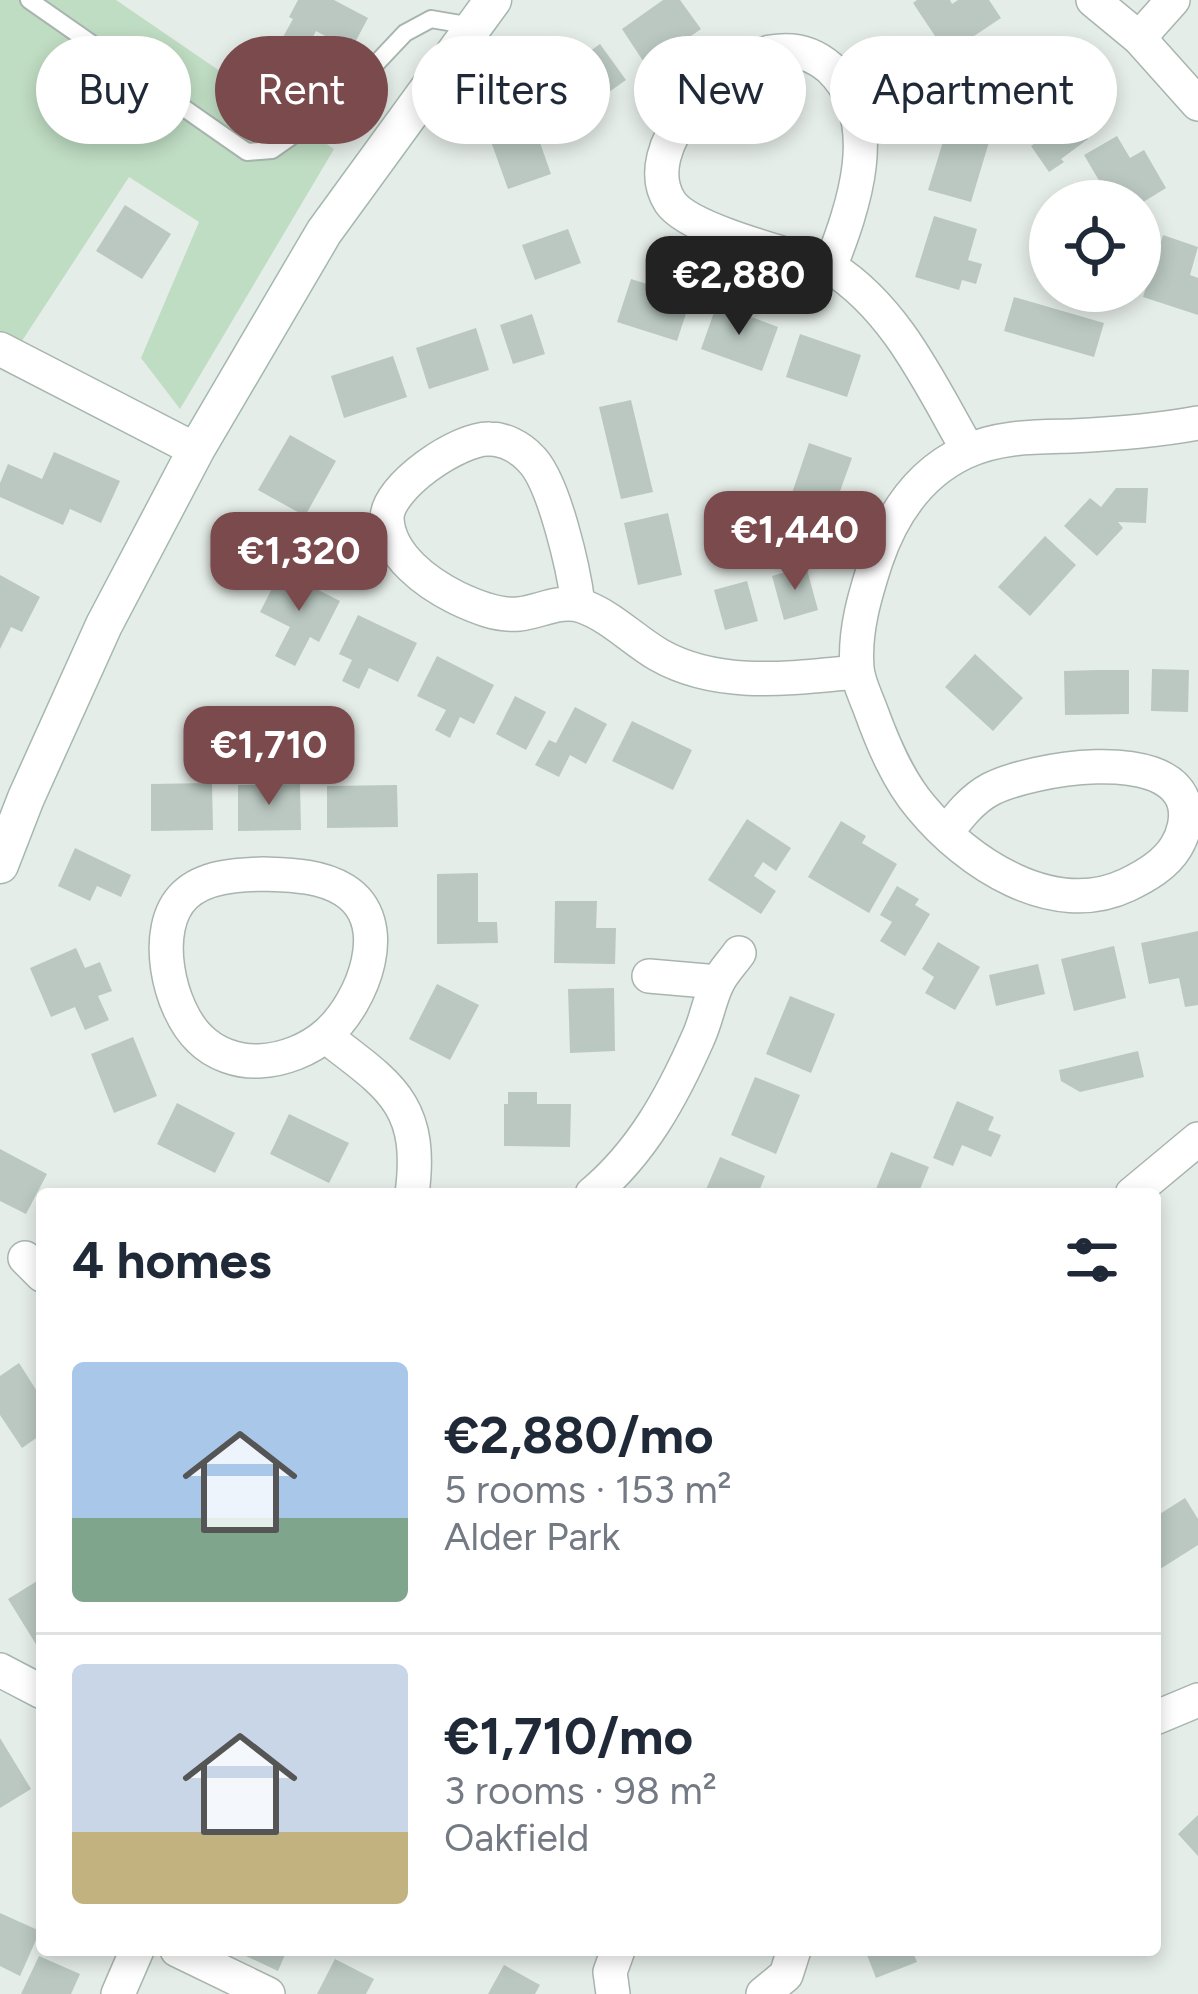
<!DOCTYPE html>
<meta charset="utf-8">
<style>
body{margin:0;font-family:Figtree,sans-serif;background:#f6f6f7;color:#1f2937;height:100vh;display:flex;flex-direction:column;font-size:45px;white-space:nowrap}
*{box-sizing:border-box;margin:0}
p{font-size:39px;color:#747a83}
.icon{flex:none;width:66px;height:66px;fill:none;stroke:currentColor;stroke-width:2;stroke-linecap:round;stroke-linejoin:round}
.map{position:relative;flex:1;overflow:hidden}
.panel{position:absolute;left:36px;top:1188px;width:1125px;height:768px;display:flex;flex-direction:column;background:#fff;border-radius:12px;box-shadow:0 6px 18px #0003}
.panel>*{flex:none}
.hud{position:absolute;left:36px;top:36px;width:1128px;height:108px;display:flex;gap:24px}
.buttons{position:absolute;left:1029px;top:180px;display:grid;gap:24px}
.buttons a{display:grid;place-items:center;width:132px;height:132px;border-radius:50%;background:#fff;box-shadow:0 6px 18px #0003;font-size:60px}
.price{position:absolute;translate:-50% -102px;padding:0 27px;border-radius:24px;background:#7b4a4c;color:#fff;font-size:39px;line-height:78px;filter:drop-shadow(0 3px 6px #0008)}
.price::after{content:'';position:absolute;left:50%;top:72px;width:36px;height:27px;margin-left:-18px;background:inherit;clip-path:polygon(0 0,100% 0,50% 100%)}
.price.active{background:#222;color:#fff}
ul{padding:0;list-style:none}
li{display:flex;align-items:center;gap:36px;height:300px;padding:0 36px}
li+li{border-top:3px solid #e0e1e3}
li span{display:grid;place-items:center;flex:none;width:336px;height:240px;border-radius:12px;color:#555}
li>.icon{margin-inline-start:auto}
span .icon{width:144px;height:144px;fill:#fffc;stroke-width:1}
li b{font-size:51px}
h2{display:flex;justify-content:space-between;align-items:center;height:144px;padding:0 36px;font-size:51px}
.pill{padding:0 42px;border-radius:54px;background:#fff;box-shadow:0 6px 18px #0003;font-size:42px;line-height:108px}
.pill.active{background:#7b4a4c;color:#fff}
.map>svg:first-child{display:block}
.green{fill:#bfddc3}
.building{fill:#bac8c1}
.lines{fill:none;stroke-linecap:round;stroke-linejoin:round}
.service-casing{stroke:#a8b5ae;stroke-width:20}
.minor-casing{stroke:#a8b5ae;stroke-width:36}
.secondary-casing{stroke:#a4b8ae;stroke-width:39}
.service{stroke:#fff;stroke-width:16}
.minor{stroke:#fff;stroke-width:33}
.secondary{stroke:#fff;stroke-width:36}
</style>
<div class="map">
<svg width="1198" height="1994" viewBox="0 0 1198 1994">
<rect width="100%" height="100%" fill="#e5ede8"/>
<path class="green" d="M0 0H116L334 149 180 409 141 358 199 222 129 177 20 344 0 335Z"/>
<g class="building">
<path d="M298 0H334L368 18 351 50 316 31 306 50 283 37 293 19 289 17Z"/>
<path d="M663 0H680L701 29 647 67 622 29Z"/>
<path d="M917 0H950L952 4 958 0H989L1001 18 947 54 913 3Z"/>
<path d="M990 43 1081 73 1068 113 1055 108 1049 127 1024 119 1030 100 977 82Z"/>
<path d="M600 44 626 80 575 116 549 80Z"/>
<path d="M519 110 530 140 538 137 551 174 508 189 484 122Z"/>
<path d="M1072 117 1088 139 1061 159 1064 162 1049 172 1031 146Z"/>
<path d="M947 129 989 142 971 202 928 190Z"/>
<path d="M1117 136 1130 158 1144 150 1166 188 1140 204V201H1111L1084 155Z"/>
<path d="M125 205 171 234 142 279 96 251Z"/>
<path d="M934 216 977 229 968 260 982 264 976 284 962 280 959 290 915 277Z"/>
<path d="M568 229 581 263 535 280 522 245Z"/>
<path d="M1163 235 1198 247 1190 275 1198 278V315L1143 297Z"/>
<path d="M631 279 691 298 677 341 617 322Z"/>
<path d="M1014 297 1104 323 1094 357 1004 331Z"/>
<path d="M717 304 778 327 762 371 701 349Z"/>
<path d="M532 314 545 354 513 364 500 325Z"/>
<path d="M476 328 489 370 429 389 416 348Z"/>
<path d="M800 334 861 355 847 397 786 377Z"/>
<path d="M393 356 407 397 344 418 331 376Z"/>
<path d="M631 400 653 492 621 499 599 407Z"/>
<path d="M290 435 336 461 305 516 258 490Z"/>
<path d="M809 443 852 458 830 519 788 505Z"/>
<path d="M54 452 120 481 101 523 70 509 63 525 0 497V483L8 464 42 479Z"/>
<path d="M1116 488H1148L1146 523 1118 522 1123 528 1097 556 1064 526 1090 498 1101 507Z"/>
<path d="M668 513 682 575 638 585 624 523Z"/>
<path d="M1045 536 1076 565 1030 616 998 587Z"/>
<path d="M806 566 818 610 784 620 772 576Z"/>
<path d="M281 571 340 601 319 642 310 637 295 666 275 656 290 627 260 612Z"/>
<path d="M0 575 40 597 22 632 11 627 0 649Z"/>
<path d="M747 581 758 621 725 630 714 590Z"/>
<path d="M358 615 417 643 398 682 369 668 359 689 342 681 352 660 339 654Z"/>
<path d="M975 654 1023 698 993 731 945 687Z"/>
<path d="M437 656 494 685 474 724 460 717 450 738 435 730 446 710 417 696Z"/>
<path d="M1152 669 1189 670 1188 712 1151 711Z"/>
<path d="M1097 670H1129V714L1065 715 1064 671Z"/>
<path d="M515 696 546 712 526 750 496 734Z"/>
<path d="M575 707 607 724 586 764 570 755 559 777 535 765 549 740 556 743Z"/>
<path d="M632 721 692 750 673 790 612 761Z"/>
<path d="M212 783 213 830 151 831V784Z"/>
<path d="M300 784 301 830 238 831V785Z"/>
<path d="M397 785 398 827 327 828V786Z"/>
<path d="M747 819 791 848 776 871 763 862 754 876 776 891 761 914 708 880Z"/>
<path d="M841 821 866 836 862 843 897 864 869 913 808 877Z"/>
<path d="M75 848 131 875 121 897 97 886 90 901 58 886Z"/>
<path d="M478 873V922H497L498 943 437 944V874Z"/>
<path d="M897 886 919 899 915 905 930 914 905 956 880 941 892 922 880 915Z"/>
<path d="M555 901H597L596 928H616L615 964 554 963Z"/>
<path d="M1198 931V1005L1185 1007 1179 978 1149 984 1141 943Z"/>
<path d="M938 942 980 967 955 1010 925 993 934 977 922 969Z"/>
<path d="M1114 946 1126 998 1074 1011 1061 959Z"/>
<path d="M76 948 85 968 100 962 112 991 98 996 109 1020 85 1030 75 1007 51 1017 30 968Z"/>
<path d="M1038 964 1045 994 996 1006 989 975Z"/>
<path d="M437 984 479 1005 450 1060 409 1039Z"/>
<path d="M614 988 615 1051 570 1053 568 989Z"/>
<path d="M790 996 835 1014 811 1073 766 1054Z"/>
<path d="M133 1037 157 1096 114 1113 91 1054Z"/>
<path d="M1138 1051 1144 1077 1080 1092 1061 1081 1059 1070Z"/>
<path d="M755 1077 800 1095 776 1154 731 1135Z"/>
<path d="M508 1092H537V1104H571L570 1147 504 1146V1104H508Z"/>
<path d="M957 1101 994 1117 988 1130 1001 1135 991 1157 962 1145 953 1166 933 1158Z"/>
<path d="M177 1103 235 1133 215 1173 157 1144Z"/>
<path d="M289 1114 349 1143 329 1183 270 1154Z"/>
<path d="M0 1149 47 1174 26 1214 0 1201Z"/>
<path d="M891 1152 929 1167 918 1194H874Z"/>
<path d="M720 1157 765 1176 758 1194H704Z"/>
<path d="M19 1363 42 1399V1434L22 1448 0 1415V1376Z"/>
<path d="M1185 1498 1198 1519V1545L1157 1571 1155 1517Z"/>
<path d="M42 1578V1654L8 1599Z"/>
<path d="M0 1738 31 1789 0 1808Z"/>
<path d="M1198 1815V1856L1178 1834Z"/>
<path d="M0 1913 40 1931 20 1976 0 1966Z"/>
<path d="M233 1950H287L278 1971Z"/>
<path d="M865 1950H912L917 1962 876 1978Z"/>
<path d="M39 1956 80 1974 71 1994H21Z"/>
<path d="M335 1959 374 1979 366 1994H317Z"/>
<path d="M504 1965 540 1985 535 1994H488Z"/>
</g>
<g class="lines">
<defs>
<path id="service" d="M29 0 247 152 272 150 339 103 405 33 431 19 472 26"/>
<g id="minor">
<path d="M1093 0 1139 38 1198 104"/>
<path d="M1139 38 1173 0"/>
<path d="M830 267C795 256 689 231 670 202 635 148 720 62 771 52 793 48 813 53 830 68 885 120 853 208 830 267 896 308 930 384 968 450"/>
<path d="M0 349 196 450"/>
<path d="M578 604C574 571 554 480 530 458 520 447 504 439 490 439 460 437 386 487 387 519 389 556 427 583 457 598 476 607 498 616 519 614 539 612 561 599 582 606 611 616 633 640 659 655 719 689 792 678 857 672"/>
<path d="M946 833C959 816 972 799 991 789 1031 769 1166 745 1184 803 1188 817 1184 834 1176 847 1165 865 1146 876 1127 885 1053 920 967 863 921 807 898 780 883 744 871 711 866 697 858 682 857 668 854 631 865 595 876 561 892 514 920 473 965 452 999 436 1036 437 1072 436 1114 434 1156 431 1198 423"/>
<path d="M263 874C290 875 320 875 344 890 395 922 363 1002 327 1034 309 1050 283 1060 259 1061 238 1062 215 1054 200 1039 169 1010 150 928 185 895 205 876 237 875 263 874Z"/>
<path d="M649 976 718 982"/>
<path d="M325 1036C390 1086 424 1104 412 1194"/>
<path d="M592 1194C642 1152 672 1097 698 1038 706 1021 709 1001 717 984 722 973 732 963 739 953"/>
<path d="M1132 1194 1198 1139"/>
<path d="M25 1258 42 1275"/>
<path d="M0 1670 42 1692"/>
<path d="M1155 1718 1198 1700"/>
<path d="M177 1950 268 1994"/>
<path d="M118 1994 137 1950"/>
<path d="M613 1994 610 1972 618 1950"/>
<path d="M763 1994 786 1975 794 1950"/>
</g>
<path id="secondary" d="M0 865 26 798 104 625 196 450 324 232 493 0"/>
</defs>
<use href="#service" class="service-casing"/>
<use href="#minor" class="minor-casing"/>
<use href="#secondary" class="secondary-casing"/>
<use href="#service" class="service"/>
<use href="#minor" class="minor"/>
<use href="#secondary" class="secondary"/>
</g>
</svg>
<div class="buttons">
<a><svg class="icon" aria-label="locate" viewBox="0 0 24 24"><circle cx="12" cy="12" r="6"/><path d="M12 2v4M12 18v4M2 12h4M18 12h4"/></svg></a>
</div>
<b class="price active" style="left:739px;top:338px">€2,880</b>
<b class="price" style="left:795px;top:593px">€1,440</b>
<b class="price" style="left:299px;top:614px">€1,320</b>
<b class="price" style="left:269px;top:808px">€1,710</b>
<div class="hud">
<a class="pill">Buy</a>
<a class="pill active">Rent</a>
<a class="pill">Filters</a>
<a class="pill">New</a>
<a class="pill">Apartment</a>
</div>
<section class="panel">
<h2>4 homes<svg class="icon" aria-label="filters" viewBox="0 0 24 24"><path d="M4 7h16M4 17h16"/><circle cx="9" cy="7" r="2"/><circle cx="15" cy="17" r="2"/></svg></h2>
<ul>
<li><span style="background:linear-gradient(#a9c7e8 65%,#7fa58c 0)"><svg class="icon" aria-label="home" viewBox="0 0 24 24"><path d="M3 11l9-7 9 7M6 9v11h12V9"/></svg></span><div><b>€2,880/mo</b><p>5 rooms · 153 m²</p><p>Alder Park</p></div></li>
<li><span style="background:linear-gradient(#c9d6e8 70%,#c2b280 0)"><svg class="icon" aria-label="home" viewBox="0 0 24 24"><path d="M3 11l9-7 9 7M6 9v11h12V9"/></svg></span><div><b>€1,710/mo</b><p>3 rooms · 98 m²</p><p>Oakfield</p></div></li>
</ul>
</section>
</div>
